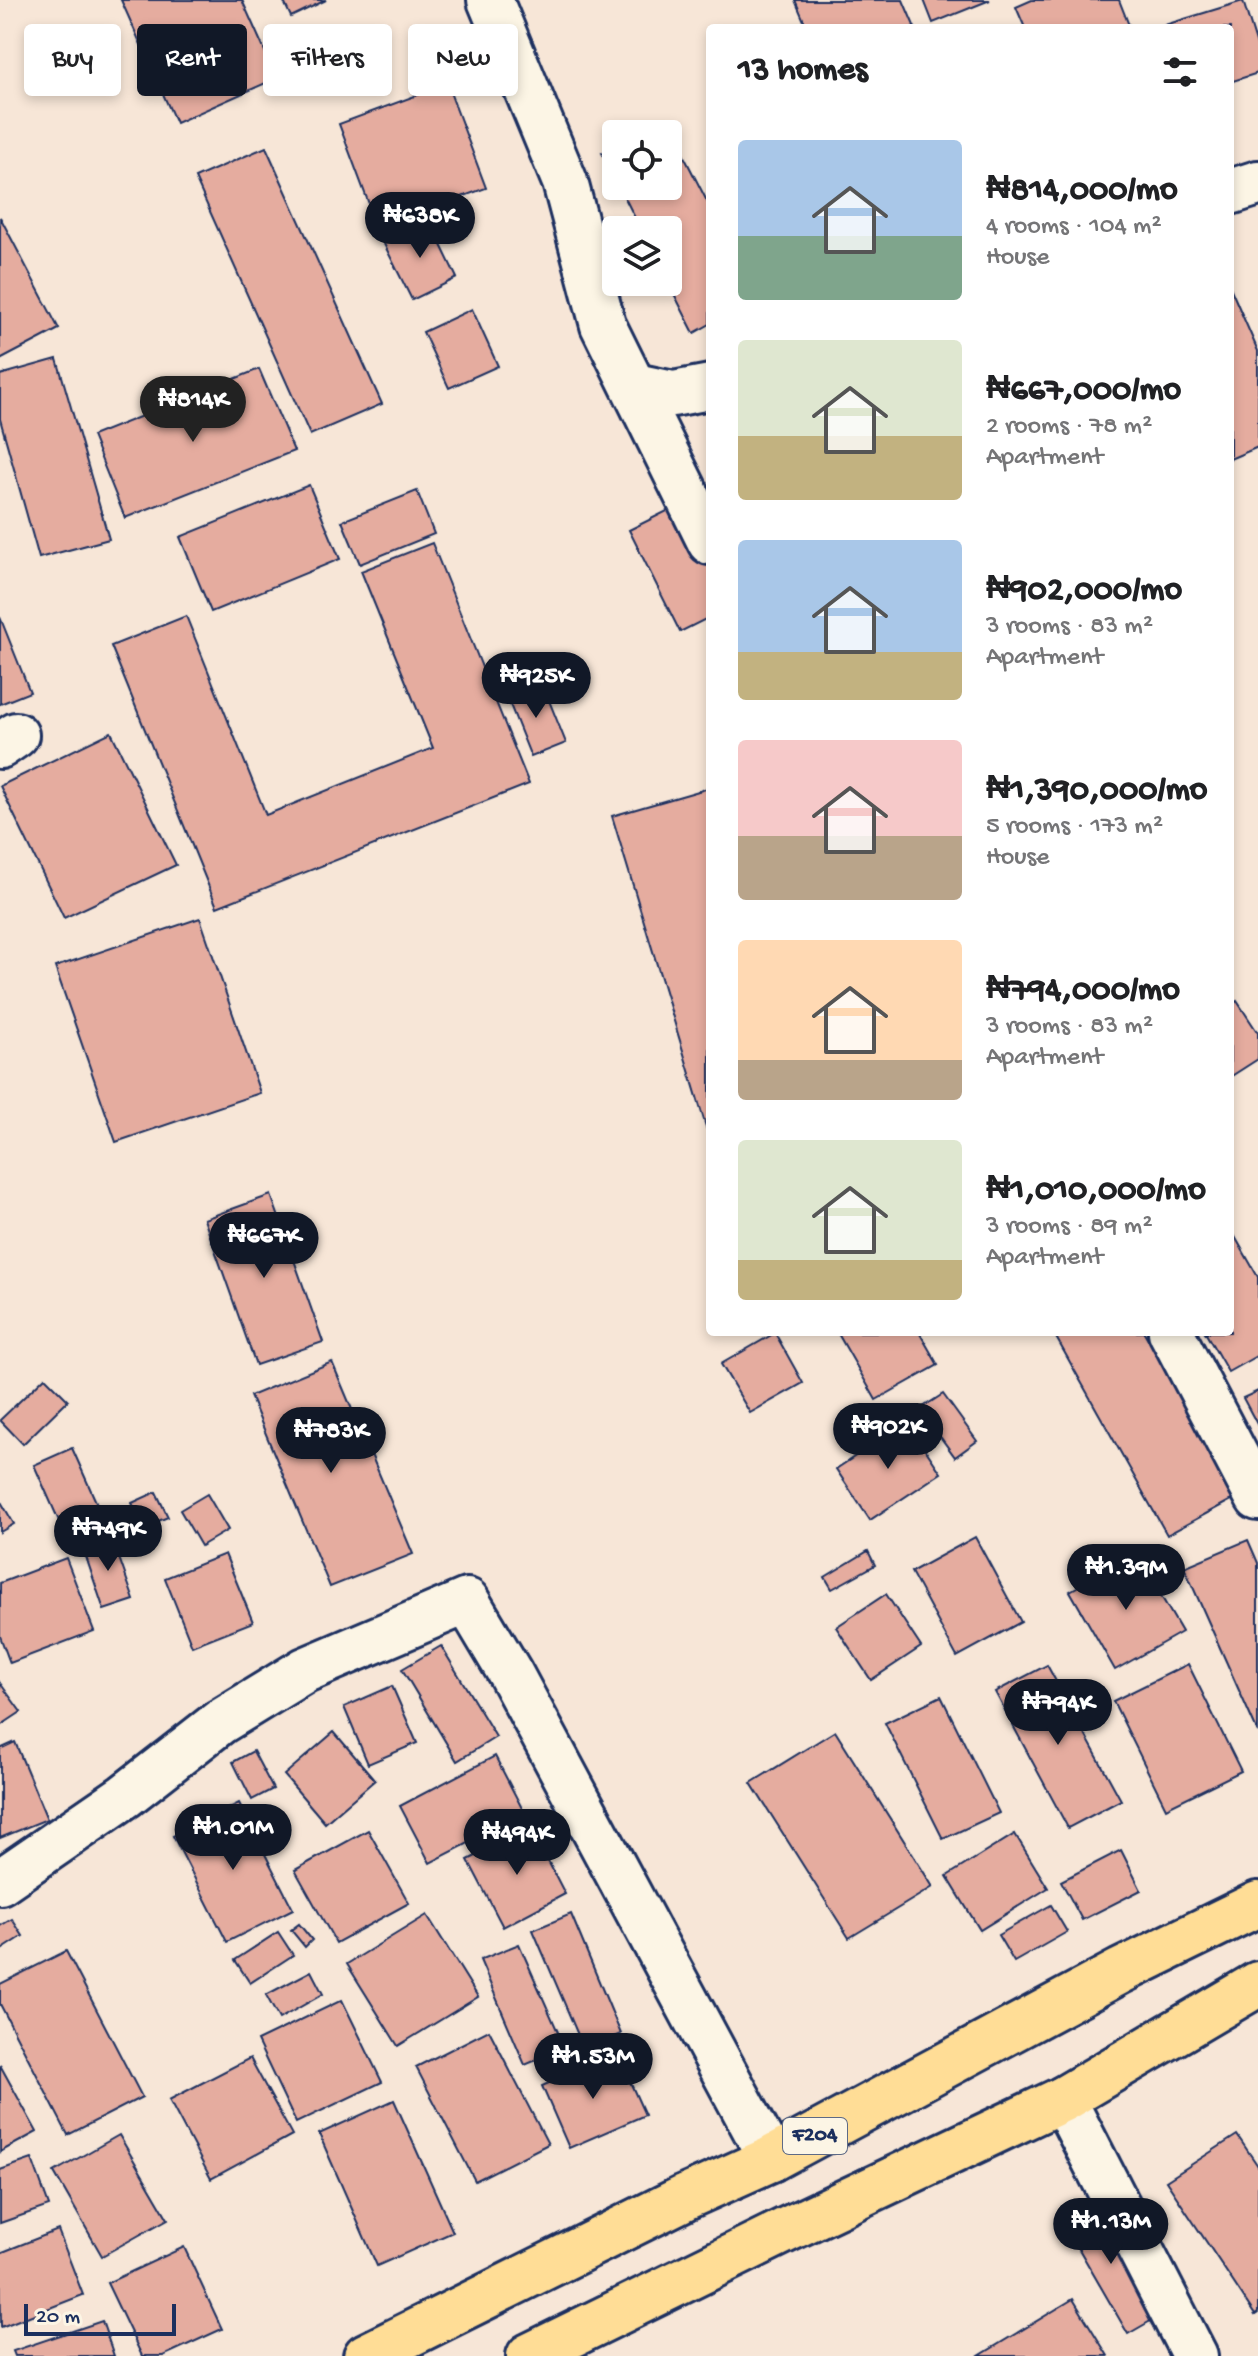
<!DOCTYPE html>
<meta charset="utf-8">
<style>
body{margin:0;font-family:"Gochi Hand",sans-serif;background:#f2f2f2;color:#202124;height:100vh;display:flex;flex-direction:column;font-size:30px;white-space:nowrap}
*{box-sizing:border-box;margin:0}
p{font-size:26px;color:#757577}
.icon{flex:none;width:44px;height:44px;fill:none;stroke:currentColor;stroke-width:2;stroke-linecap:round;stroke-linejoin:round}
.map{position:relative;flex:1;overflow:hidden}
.sheet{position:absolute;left:706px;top:24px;width:528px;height:1312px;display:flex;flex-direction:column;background:#fff;border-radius:8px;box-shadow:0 4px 12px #0003}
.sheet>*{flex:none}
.hud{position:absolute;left:24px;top:24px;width:562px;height:72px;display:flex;gap:16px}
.tools{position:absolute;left:602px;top:120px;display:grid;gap:16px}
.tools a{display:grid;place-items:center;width:80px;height:80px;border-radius:8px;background:#fff;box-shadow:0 4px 12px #0003;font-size:40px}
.scale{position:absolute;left:24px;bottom:20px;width:152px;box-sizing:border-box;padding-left:8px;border:4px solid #1b2f5e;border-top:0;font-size:22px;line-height:28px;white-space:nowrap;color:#1b2f5e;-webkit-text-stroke:6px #fcf5e5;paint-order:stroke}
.price{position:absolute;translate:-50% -68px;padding:0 18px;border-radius:28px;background:#111827;color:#fff;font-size:26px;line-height:52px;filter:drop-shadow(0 2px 4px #0008)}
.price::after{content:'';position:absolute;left:50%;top:48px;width:24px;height:18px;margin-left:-12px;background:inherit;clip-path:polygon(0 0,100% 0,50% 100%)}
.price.current{background:#222;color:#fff}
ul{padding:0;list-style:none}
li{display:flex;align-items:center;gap:24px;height:200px;padding:0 32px}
li span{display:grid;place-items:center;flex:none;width:224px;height:160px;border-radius:8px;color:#555}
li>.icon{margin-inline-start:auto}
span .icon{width:96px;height:96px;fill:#fffc;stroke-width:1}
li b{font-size:34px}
h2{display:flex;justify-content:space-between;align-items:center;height:96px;padding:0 32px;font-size:34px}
.tag{padding:0 28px;border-radius:8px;background:#fff;box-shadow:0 4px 12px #0003;font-size:28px;line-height:72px}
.tag.current{background:#111827;color:#fff}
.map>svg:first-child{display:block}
.building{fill:#e5ac9f;stroke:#1b2f5e;stroke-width:2}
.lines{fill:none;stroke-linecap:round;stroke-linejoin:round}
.minor-casing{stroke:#1b2f5e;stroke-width:50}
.major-casing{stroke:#1b2f5e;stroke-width:50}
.minor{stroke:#fcf5e5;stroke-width:44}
.major{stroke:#ffdd96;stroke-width:44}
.labels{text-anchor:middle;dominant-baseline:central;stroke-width:8;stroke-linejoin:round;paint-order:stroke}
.shield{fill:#fcf5e5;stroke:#5e6a86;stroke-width:2}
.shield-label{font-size:22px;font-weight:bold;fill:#1b2f5e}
</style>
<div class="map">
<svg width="1258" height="2356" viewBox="0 0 1258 2356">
<rect width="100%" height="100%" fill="#f7e6d7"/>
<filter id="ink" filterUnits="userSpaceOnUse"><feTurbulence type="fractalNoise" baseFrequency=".0125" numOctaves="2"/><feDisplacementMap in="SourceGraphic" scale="16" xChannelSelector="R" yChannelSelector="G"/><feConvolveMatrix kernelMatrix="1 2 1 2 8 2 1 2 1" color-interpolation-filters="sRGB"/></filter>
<g filter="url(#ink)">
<g class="building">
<path d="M121 0H242L277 78 176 123Z"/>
<path d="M283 0H326L291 17Z"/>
<path d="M795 0H903L915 28H807Z"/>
<path d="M924 0H990L933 23Z"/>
<path d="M1032 0H1119L1130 28H1025L1016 7Z"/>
<path d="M1243 1 1258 49V73L1230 82V28H1166L1165 25Z"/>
<path d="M447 84 486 188 378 228 339 124Z"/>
<path d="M666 121 710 207V324L694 333 668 282V230H641L619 186H668V134H639Z"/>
<path d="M616 146V180L602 153Z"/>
<path d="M266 147 382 404 310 435 195 178Z"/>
<path d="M0 217 59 329 0 360Z"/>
<path d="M429 220 457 278 412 300 383 242Z"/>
<path d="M1230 287 1258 351V447L1230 459Z"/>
<path d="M472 309 498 366 449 388 423 332Z"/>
<path d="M57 359 109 539 39 558 0 419V375Z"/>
<path d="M259 369 294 451 125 518 92 436Z"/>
<path d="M309 485 340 559 211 612 180 537Z"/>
<path d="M417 491 434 534 360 564 342 521Z"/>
<path d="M681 504 710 563V617L680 632 629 530Z"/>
<path d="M432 543 529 784 217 907 111 646 186 616 266 815 433 748 361 571Z"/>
<path d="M0 617 30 692 0 704Z"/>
<path d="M542 683 566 743 531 757 507 697Z"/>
<path d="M111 732 176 865 64 918 0 786Z"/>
<path d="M709 788 710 792V1140L612 816Z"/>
<path d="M200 918 260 1093 116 1142 55 967Z"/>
<path d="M1237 1001 1258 1033V1059L1230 1077V1006Z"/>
<path d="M271 1195 323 1342 256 1365 204 1219Z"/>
<path d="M1230 1228 1258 1277V1355L1228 1372 1205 1332H1230Z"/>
<path d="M837 1332H919L938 1365 876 1400Z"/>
<path d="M1053 1332H1144L1237 1497 1167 1535Z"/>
<path d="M775 1333 803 1383 750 1413 721 1364Z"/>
<path d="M332 1362 413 1554 330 1587 250 1396Z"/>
<path d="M45 1377 68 1400 23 1444 0 1420Z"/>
<path d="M1258 1391V1426L1243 1398Z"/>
<path d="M943 1394 977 1441 955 1457 920 1409Z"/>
<path d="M907 1422 941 1473 870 1520 836 1469Z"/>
<path d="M72 1448 101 1513 63 1530 34 1465Z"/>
<path d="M156 1492 168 1517 144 1527 132 1503Z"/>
<path d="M207 1494 228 1530 201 1546 180 1510Z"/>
<path d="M0 1500 14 1524 0 1532Z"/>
<path d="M111 1535 134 1600 104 1610 82 1545Z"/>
<path d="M975 1537 1021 1622 957 1657 911 1572Z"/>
<path d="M1248 1540 1258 1563V1733L1184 1567Z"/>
<path d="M868 1551 875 1565 832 1589 825 1577Z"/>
<path d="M1136 1553 1182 1632 1115 1670 1070 1591Z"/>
<path d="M225 1554 253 1622 192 1646 165 1578Z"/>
<path d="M66 1558 94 1631 10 1663 0 1636V1583Z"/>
<path d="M886 1594 921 1647 871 1680 836 1627Z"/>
<path d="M441 1646 496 1737 457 1761 402 1669Z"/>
<path d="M1188 1664 1241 1771 1166 1808 1113 1701Z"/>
<path d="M1047 1665 1121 1800 1068 1828 995 1692Z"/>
<path d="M0 1683 21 1712 0 1726Z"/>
<path d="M392 1686 417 1743 368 1764 344 1707Z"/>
<path d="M941 1696 999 1813 943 1839 885 1723Z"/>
<path d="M835 1731 933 1887 849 1938 751 1783Z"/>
<path d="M334 1732 375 1780 325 1823 284 1775Z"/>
<path d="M15 1742 47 1819 0 1838V1749Z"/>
<path d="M253 1751 273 1789 252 1800 233 1762Z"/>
<path d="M495 1756 525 1814 430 1863 400 1806Z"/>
<path d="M239 1803 293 1909 227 1942 173 1836Z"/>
<path d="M531 1828 565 1894 503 1927 468 1860Z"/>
<path d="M368 1830 409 1903 336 1943 295 1870Z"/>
<path d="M1015 1834 1048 1888 980 1930 947 1876Z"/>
<path d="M1121 1850 1141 1890 1082 1920 1061 1881Z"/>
<path d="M1051 1905 1067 1932 1014 1962 998 1935Z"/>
<path d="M571 1914 621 2034 584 2049 533 1930Z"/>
<path d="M427 1915 478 1997 398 2046 347 1964Z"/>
<path d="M12 1919 23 1936 0 1951V1926Z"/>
<path d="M299 1924 312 1940 305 1947 291 1930Z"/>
<path d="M278 1932 293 1955 250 1983 235 1960Z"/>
<path d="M519 1944 565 2048 525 2065 480 1960Z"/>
<path d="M66 1951 142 2097 68 2135 0 2004V1984Z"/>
<path d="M311 1971 323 1994 279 2019 266 1995Z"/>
<path d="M342 2000 382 2082 296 2123 257 2041Z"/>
<path d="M489 2030 548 2144 475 2181 416 2067Z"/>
<path d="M617 2053 645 2115 569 2148 542 2086Z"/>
<path d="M250 2058 292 2135 211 2179 169 2100Z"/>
<path d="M0 2065 37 2132 0 2152Z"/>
<path d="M394 2100 453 2232 377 2266 319 2134Z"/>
<path d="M119 2135 168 2219 102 2256 54 2172Z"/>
<path d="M1237 2135 1258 2166V2313L1255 2315 1166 2181Z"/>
<path d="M32 2159 49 2206 0 2223V2170Z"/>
<path d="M1094 2199 1161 2315 1128 2334 1061 2218Z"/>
<path d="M58 2230 83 2295 1 2327 0 2253Z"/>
<path d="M184 2247 222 2329 163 2356H142L107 2283Z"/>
<path d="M1073 2299 1108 2356H979Z"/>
<path d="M102 2321 114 2356H15L13 2351Z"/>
</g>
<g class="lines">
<defs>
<g id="minor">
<path d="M490 0 565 182 603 325 710 542"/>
<path d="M1230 192 1258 183"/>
<path d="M635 386 673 394 710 387"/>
<path d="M0 746 16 735"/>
<path d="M1171 1332 1258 1498"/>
<path d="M0 1882 125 1796 220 1722 305 1670 467 1601 510 1673 771 2159"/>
<path d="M1063 2099 1195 2356"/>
</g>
<g id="major">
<path d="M366 2356 684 2198 771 2159 1121 1971 1258 1904"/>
<path d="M529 2356 786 2230 1063 2099 1258 1984"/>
</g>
</defs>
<use href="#minor" class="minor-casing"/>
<use href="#major" class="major-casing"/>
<use href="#minor" class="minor"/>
<use href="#major" class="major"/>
</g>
</g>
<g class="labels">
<rect class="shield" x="783" y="2118" width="64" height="36" rx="6"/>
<g class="shield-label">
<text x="815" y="2136">F204</text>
</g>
</g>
</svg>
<div class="tools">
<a><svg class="icon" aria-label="locate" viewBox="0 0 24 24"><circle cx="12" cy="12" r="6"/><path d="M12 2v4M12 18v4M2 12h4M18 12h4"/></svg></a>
<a><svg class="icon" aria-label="layers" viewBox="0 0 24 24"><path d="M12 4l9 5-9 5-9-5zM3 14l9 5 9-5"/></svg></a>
</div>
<div class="scale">20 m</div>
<b class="price" style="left:420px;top:260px">₦638K</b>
<b class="price current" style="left:193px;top:444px">₦814K</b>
<b class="price" style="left:536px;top:720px">₦925K</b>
<b class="price" style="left:264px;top:1280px">₦667K</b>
<b class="price" style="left:888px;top:1471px">₦902K</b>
<b class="price" style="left:331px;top:1475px">₦783K</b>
<b class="price" style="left:108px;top:1573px">₦749K</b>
<b class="price" style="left:1126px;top:1612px">₦1.39M</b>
<b class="price" style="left:1058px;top:1747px">₦794K</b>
<b class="price" style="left:233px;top:1872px">₦1.01M</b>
<b class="price" style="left:517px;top:1877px">₦494K</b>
<b class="price" style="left:593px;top:2101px">₦1.53M</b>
<b class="price" style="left:1111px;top:2266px">₦1.13M</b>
<div class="hud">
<a class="tag">Buy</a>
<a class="tag current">Rent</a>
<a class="tag">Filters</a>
<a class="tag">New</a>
</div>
<section class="sheet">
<h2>13 homes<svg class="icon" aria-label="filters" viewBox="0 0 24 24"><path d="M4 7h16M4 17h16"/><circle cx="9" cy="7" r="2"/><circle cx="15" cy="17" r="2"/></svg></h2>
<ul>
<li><span style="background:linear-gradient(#a9c7e8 60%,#7fa58c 0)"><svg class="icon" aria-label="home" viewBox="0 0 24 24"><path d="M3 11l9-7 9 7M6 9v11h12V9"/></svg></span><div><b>₦814,000/mo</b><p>4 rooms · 104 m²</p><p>House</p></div></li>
<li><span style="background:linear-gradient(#dfe7d0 60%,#c2b280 0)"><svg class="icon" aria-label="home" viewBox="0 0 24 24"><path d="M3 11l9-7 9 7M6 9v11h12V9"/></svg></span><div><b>₦667,000/mo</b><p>2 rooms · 78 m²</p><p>Apartment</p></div></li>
<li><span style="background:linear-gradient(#a9c7e8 70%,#c2b280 0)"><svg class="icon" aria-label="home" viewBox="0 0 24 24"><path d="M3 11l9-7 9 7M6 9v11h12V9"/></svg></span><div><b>₦902,000/mo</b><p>3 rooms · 83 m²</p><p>Apartment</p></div></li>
<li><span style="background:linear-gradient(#f6c9c9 60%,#b9a48a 0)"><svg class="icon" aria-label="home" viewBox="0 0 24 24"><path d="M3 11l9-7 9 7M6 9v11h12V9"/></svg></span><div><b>₦1,390,000/mo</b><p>5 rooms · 173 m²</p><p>House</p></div></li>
<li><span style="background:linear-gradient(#ffd9b3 75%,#b9a48a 0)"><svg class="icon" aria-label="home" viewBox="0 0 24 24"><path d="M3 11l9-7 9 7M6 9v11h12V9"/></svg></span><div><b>₦794,000/mo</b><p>3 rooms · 83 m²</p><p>Apartment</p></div></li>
<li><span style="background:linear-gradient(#dfe7d0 75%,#c2b280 0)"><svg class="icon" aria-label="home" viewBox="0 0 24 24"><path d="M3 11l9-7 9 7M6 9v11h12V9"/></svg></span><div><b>₦1,010,000/mo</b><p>3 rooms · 89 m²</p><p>Apartment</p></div></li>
</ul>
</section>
</div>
